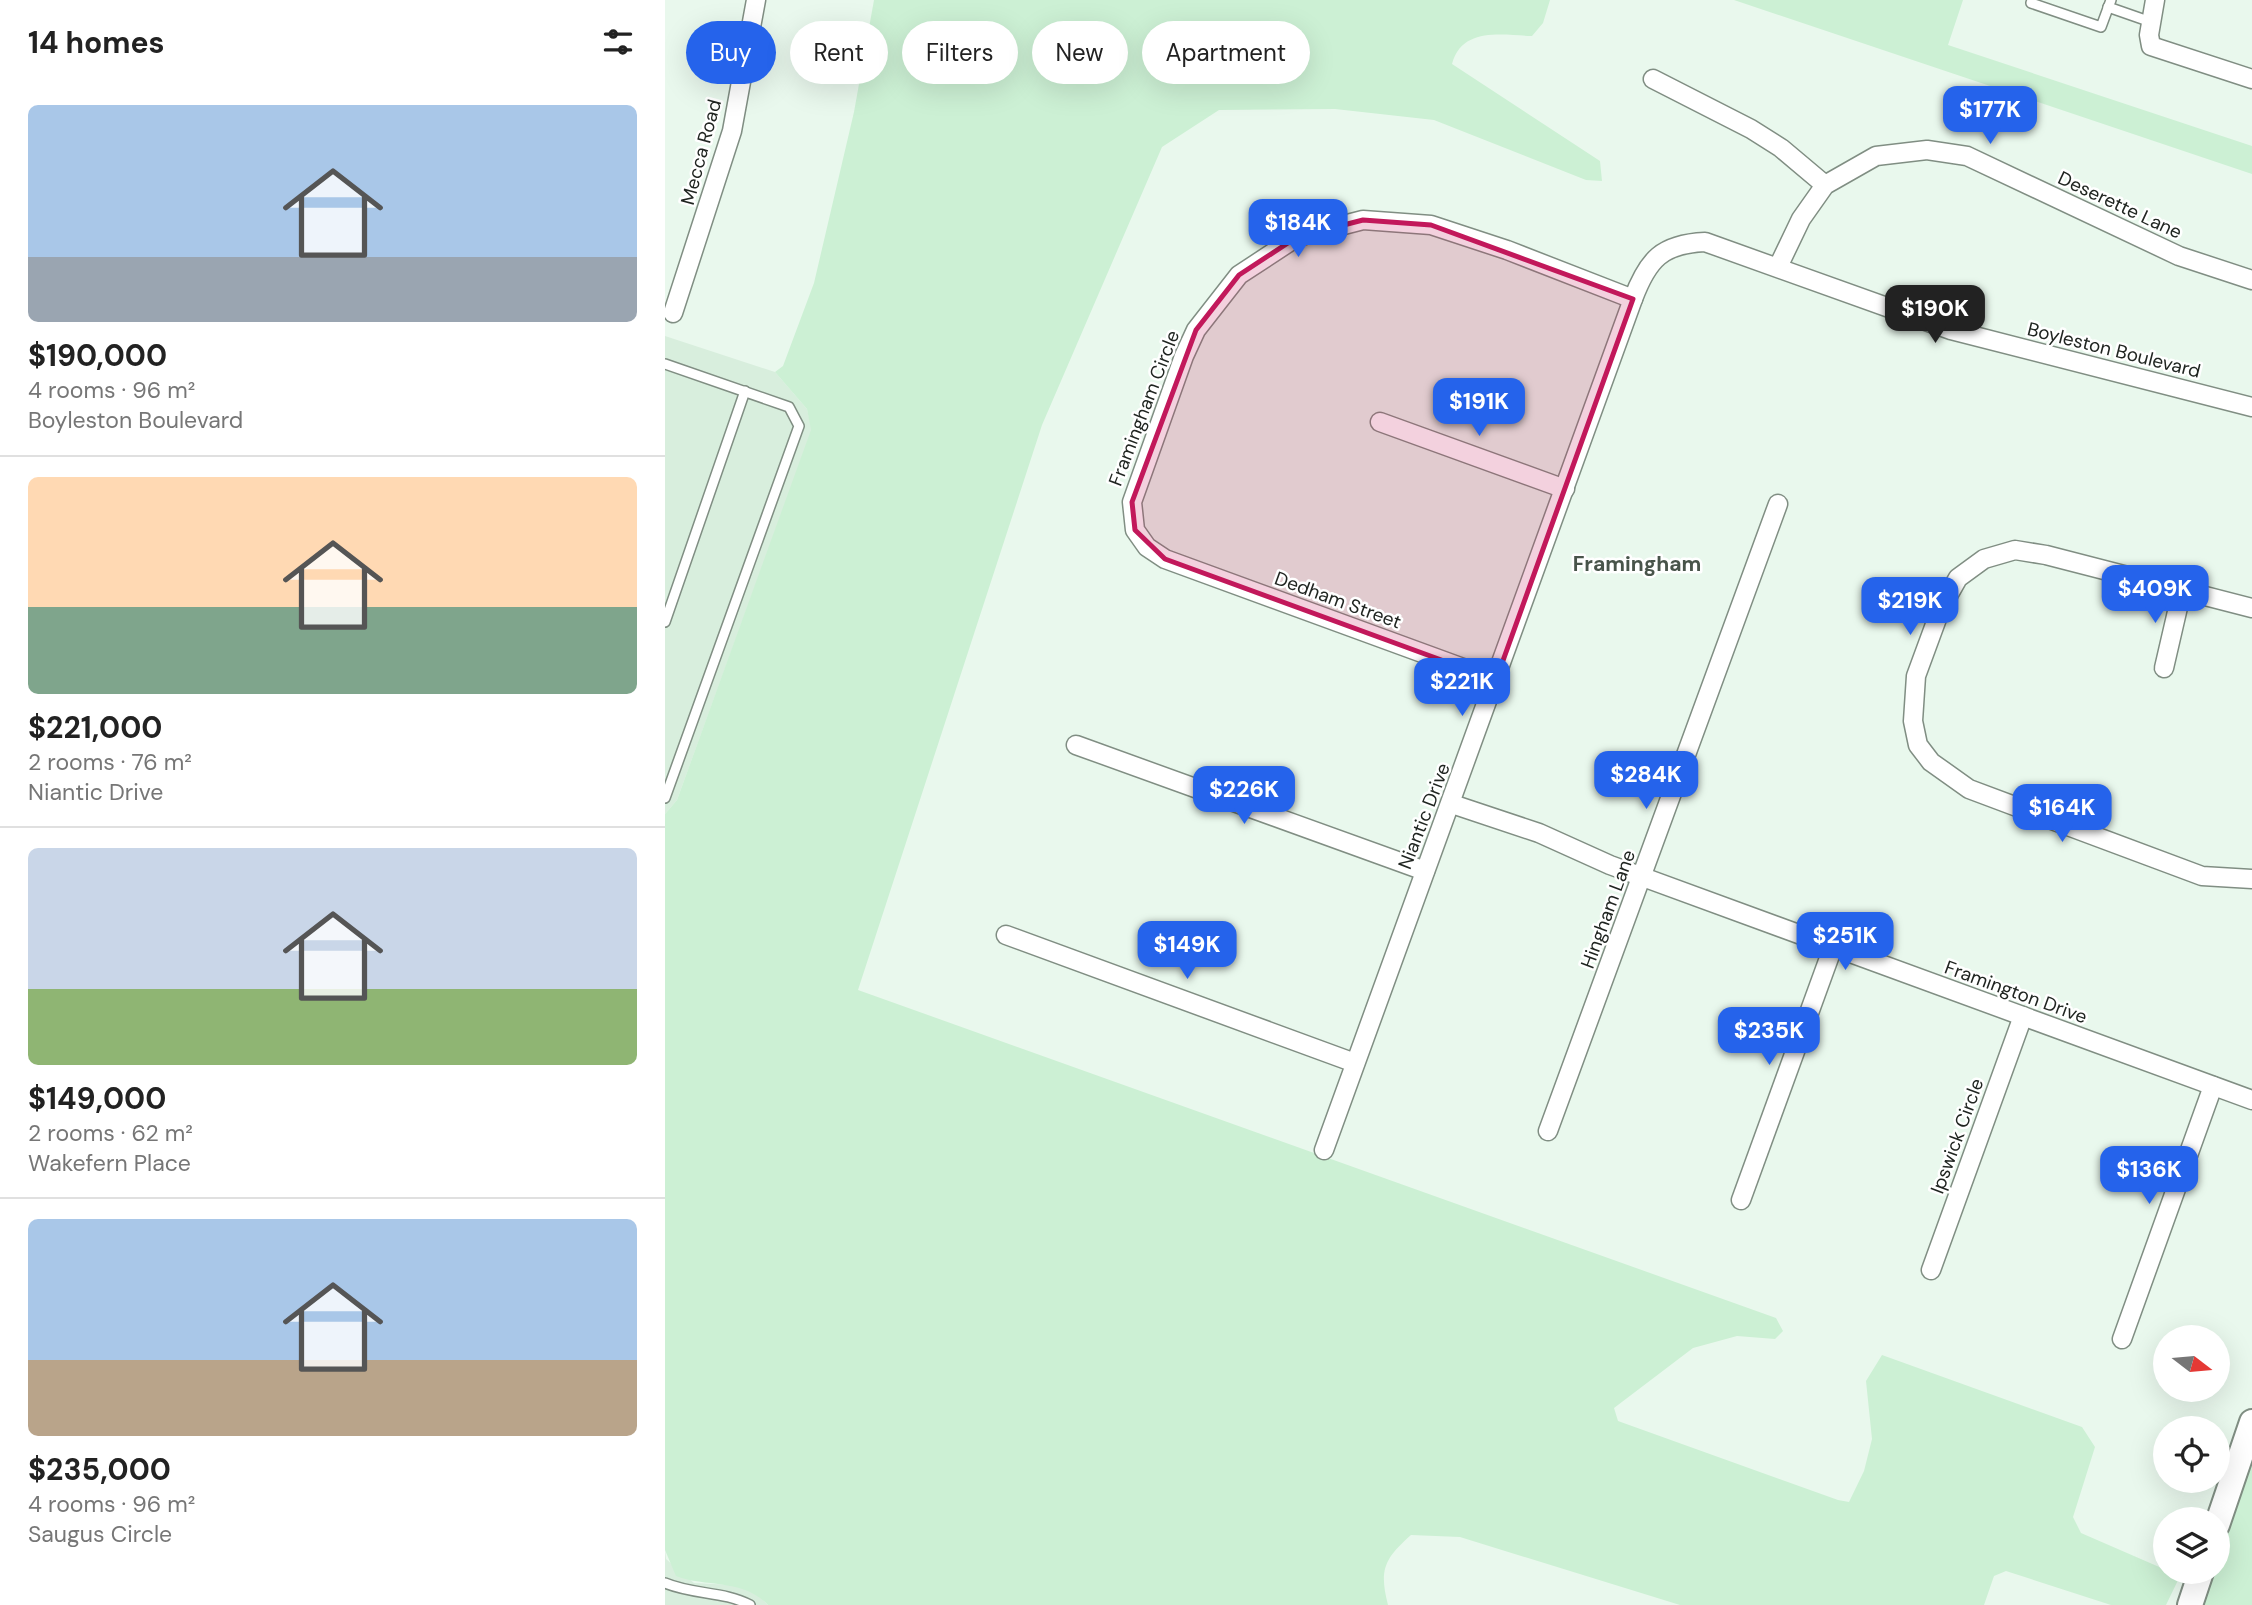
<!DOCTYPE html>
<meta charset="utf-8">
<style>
body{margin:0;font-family:"DM Sans",sans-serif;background:#f6f6f6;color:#222;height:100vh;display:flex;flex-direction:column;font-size:26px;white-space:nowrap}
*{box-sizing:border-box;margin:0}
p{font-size:23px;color:#767676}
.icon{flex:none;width:38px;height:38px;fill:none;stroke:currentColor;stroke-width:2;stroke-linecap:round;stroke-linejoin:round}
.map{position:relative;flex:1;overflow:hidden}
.details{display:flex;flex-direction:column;background:#fff;width:665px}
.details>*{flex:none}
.banner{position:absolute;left:21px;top:21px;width:665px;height:63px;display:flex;gap:14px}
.needle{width:46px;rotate:106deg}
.tools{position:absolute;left:1488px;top:1325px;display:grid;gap:14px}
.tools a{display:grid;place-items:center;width:77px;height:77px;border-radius:50%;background:#fff;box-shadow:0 7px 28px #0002;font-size:35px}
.price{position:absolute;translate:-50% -60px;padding:0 16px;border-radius:14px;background:#2563eb;color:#fff;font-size:23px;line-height:46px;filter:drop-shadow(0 2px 4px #0008)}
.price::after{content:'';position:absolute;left:50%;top:42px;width:21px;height:16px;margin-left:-10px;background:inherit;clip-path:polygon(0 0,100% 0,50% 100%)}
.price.current{background:#222;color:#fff}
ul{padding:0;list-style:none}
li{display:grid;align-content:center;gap:14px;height:371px;padding:0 28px}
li+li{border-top:2px solid #e0e0e0}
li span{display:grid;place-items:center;height:217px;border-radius:10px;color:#555}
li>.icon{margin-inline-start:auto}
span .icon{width:126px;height:126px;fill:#fffc;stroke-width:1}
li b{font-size:30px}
h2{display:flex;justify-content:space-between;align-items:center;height:84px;padding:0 28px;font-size:30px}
.pill{padding:0 24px;border-radius:32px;background:#fff;box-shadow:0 7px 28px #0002;font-size:24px;line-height:63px}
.pill.current{background:#2563eb;color:#fff}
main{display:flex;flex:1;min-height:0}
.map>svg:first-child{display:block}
.built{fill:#d8eedd}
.green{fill:#ccf0d4}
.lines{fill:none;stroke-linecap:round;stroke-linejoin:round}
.service-casing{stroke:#808e83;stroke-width:12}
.minor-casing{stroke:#808e83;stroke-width:21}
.secondary-casing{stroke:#808e83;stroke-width:28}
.service{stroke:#fff;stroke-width:9}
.minor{stroke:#fff;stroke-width:18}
.secondary{stroke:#fff;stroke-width:24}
.marked{fill:#c2185b;fill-opacity:0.2;stroke:#c2185b;stroke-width:5;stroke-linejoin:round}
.labels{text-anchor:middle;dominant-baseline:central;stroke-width:5;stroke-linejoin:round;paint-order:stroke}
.street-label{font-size:19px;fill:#202521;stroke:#fff}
.neighbourhood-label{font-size:21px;font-weight:bold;fill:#48544a;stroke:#fff}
</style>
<main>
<section class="details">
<h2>14 homes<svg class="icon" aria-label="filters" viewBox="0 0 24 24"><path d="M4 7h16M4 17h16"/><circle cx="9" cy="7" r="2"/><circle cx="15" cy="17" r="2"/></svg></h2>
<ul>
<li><span style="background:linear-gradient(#a9c7e8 70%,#9aa5b1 0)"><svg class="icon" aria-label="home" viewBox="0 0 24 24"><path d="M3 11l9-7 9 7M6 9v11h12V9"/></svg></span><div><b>$190,000</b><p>4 rooms · 96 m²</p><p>Boyleston Boulevard</p></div></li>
<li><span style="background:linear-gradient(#ffd9b3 60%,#7fa58c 0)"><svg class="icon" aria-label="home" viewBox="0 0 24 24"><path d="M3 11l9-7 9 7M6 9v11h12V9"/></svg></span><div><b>$221,000</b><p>2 rooms · 76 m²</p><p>Niantic Drive</p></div></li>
<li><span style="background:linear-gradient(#c9d6e8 65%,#8fb573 0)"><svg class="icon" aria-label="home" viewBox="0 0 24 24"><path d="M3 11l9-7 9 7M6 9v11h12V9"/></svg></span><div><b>$149,000</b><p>2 rooms · 62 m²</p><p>Wakefern Place</p></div></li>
<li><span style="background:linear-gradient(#a9c7e8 65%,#b9a48a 0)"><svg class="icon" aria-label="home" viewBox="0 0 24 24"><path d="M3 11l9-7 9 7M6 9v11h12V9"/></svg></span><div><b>$235,000</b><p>4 rooms · 96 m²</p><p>Saugus Circle</p></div></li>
</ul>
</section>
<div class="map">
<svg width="1587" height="1605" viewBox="0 0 1587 1605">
<rect width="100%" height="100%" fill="#e9f8ed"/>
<g class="built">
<path d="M0 336 110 372 142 409 147 430 12 800 0 814Z"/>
<path d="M0 1550 1 1559 29 1583 69 1585 91 1593 103 1605H0Z"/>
</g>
<g class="green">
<path d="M209 0H885L878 23 867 36C836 35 797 27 787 64L935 161 937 181 921 180 769 120 670 109 554 110 497 147 377 425 193 990 1111 1318 1118 1331 1110 1339 1072 1336 1028 1348 949 1408 953 1421 1173 1500 1184 1502 1199 1471 1207 1439 1201 1381 1217 1355 1417 1427 1430 1447 1408 1517 1416 1533 1515 1576 1501 1605H1446L1341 1571 1329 1576 1319 1605H1015L795 1537 746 1535C719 1559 714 1570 723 1605H103C77 1578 43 1588 11 1576L0 1550V814L12 800 146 430 142 409 110 372 118 366 149 283 189 112Z"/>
<path d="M1069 0H1298L1283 45 1587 146V174Z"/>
<path d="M1587 1464V1605H1535L1546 1572H1552V1554L1583 1466Z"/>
</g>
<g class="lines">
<defs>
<g id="service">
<path d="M1367 0 1366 3 1436 27 1446 0"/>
<path d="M1443 7 1486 22"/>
<path d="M0 364 124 407 134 426 0 798"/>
<path d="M0 622 80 391"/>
<path d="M0 1583C28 1595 59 1591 85 1605"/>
</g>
<g id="minor">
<path d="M1490 0 1484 35 1486 46 1587 79"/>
<path d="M988 79 1086 129 1116 148 1160 185"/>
<path d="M1113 267 1136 219 1160 185 1211 156 1262 150 1302 156 1514 256 1587 280"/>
<path d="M8 313 67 131 91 0"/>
<path d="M715 422 900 489"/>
<path d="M1587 608 1381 555 1350 550 1319 559 1293 578 1276 608 1251 676 1248 721 1253 745 1266 762 1304 789 1537 876 1587 879"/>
<path d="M1499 668 1517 590"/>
<path d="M831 680 500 559 482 547 470 530 467 502 519 356 531 330 574 275 632 237 698 220 766 225 842 250 968 299"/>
<path d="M411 745 760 871"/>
<path d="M787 804 874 833 945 865 1587 1100"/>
<path d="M341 935 690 1063"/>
<path d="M883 1131 1113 504"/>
<path d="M659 1150 968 299C983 259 997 244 1040 242L1286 330 1587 407"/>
<path d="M1076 1200 1168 947"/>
<path d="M1266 1270 1358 1016"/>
<path d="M1457 1339 1548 1086"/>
</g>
<g id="secondary">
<path d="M1552 1525 1587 1422"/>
<path d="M1525 1605 1536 1572"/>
</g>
</defs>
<use href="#service" class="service-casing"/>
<use href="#minor" class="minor-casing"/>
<use href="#secondary" class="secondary-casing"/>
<use href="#service" class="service"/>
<use href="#minor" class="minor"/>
<use href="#secondary" class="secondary"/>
</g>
<path class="marked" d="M698 220 766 225 968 299 831 680 500 559 470 530 467 502 531 330 574 275 632 237Z"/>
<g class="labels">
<g class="street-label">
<text transform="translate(36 152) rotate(-75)">Mecca Road</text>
<text transform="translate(1455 205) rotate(25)">Deserette Lane</text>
<text transform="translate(1449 350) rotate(14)">Boyleston Boulevard</text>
<text transform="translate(479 408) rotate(-69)">Framingham Circle</text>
<text transform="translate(673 600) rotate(20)">Dedham Street</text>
<text transform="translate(759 816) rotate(-69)">Niantic Drive</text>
<text transform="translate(943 909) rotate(-70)">Hingham Lane</text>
<text transform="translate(1351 992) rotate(20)">Framington Drive</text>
<text transform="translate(1292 1136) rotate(-70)">Ipswick Circle</text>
</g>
<g class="neighbourhood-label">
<text x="972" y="564">Framingham</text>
</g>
</g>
</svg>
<div class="tools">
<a><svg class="needle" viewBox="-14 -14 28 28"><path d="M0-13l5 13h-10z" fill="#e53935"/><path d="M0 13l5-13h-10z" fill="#767676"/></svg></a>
<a><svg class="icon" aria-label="locate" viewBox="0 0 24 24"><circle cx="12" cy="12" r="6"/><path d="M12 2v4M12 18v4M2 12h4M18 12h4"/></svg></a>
<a><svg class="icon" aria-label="layers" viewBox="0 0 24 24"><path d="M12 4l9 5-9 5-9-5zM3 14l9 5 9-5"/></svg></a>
</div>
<b class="price" style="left:1325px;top:146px">$177K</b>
<b class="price" style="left:633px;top:259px">$184K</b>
<b class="price current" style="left:1270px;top:345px">$190K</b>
<b class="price" style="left:814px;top:438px">$191K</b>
<b class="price" style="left:1490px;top:625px">$409K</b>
<b class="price" style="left:1245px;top:637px">$219K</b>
<b class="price" style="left:797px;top:718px">$221K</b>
<b class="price" style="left:981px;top:811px">$284K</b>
<b class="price" style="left:579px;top:826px">$226K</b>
<b class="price" style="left:1397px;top:844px">$164K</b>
<b class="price" style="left:1180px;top:972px">$251K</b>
<b class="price" style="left:522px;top:981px">$149K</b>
<b class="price" style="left:1104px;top:1067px">$235K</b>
<b class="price" style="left:1484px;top:1206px">$136K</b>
<div class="banner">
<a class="pill current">Buy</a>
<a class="pill">Rent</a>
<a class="pill">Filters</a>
<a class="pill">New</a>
<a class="pill">Apartment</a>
</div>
</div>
</main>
